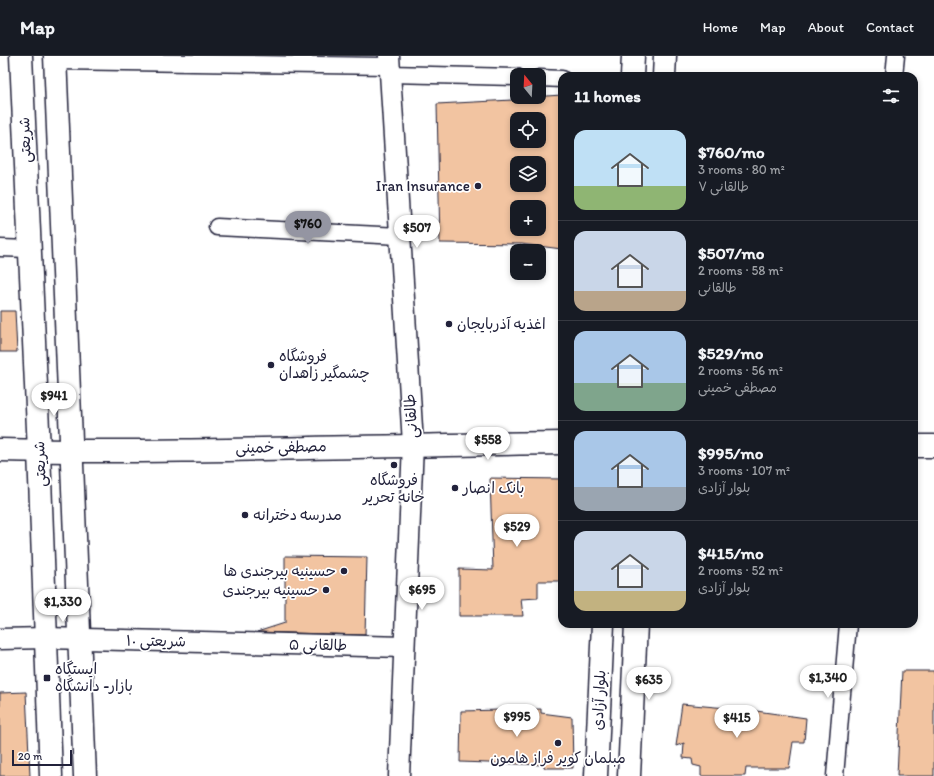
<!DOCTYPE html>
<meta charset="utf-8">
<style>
body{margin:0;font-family:Itim,"Playpen Sans Arabic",sans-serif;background:#20242c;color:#f1f3f6;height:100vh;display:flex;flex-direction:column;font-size:15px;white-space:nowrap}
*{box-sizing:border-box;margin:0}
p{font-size:13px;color:#9ea1a6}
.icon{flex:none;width:22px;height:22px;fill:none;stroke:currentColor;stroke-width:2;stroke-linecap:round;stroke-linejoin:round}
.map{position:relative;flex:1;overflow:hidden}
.panel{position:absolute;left:558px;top:16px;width:360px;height:556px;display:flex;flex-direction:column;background:#171b24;border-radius:12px;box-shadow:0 2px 6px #0003}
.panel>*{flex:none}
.needle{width:26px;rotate:342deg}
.tools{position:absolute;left:510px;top:12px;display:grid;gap:8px}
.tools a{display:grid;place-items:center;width:36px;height:36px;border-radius:8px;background:#171b24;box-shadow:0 2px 6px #0003;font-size:20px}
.scale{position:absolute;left:12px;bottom:10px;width:60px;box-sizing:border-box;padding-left:4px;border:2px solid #22223b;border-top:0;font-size:11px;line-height:14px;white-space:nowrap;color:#22223b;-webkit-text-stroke:3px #fff;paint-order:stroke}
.price{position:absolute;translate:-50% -34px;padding:0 9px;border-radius:14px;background:#fff;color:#222;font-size:13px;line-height:26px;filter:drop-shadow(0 1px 2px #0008)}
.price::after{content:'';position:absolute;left:50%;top:24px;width:12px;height:9px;margin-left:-6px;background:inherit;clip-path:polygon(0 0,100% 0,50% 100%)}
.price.on{background:#9495a2;color:#111}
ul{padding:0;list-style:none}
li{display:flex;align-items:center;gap:12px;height:100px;padding:0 16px}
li+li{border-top:1px solid #363941}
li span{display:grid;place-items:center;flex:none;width:112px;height:80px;border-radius:12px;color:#555}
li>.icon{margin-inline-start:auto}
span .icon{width:48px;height:48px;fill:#fffc;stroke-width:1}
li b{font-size:17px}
h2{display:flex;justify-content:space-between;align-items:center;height:48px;padding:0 16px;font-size:17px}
header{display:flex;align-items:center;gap:24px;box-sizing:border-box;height:56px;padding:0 20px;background:#171b24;border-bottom:1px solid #363941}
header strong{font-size:19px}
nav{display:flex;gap:22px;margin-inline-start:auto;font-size:14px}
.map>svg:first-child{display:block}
.building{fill:#f2c4a1;stroke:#22223b;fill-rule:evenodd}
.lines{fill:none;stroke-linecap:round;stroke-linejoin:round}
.minor-casing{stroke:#22223b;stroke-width:19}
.tertiary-casing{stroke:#22223b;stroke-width:23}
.secondary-casing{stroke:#22223b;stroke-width:25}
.minor{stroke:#fff;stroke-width:16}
.tertiary{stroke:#fff;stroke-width:20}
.secondary{stroke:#fff;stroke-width:22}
.poi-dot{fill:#22223b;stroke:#fff;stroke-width:1.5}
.labels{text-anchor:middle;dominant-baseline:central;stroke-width:3.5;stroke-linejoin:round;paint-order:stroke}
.street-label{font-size:15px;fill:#22223b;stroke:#fff}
.poi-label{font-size:15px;fill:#22223b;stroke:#fff;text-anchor:start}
</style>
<header>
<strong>Map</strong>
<nav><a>Home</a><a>Map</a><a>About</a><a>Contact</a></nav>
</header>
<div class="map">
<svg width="934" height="720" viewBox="0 0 934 720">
<rect width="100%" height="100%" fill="#fff"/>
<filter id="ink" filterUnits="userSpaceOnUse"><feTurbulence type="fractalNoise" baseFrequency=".025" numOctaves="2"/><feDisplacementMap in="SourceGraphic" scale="8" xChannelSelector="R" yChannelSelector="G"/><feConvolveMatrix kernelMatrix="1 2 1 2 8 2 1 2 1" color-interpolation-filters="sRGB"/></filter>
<g filter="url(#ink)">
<g class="building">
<path d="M562 39V193L522 188 440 187 437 48 531 43V41ZM517 63H539V85H517ZM517 107H539V129H517ZM517 151H539V173H517Z"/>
<path d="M0 255H15L17 296H0Z"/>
<path d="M490 422 562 423V525H538V542L521 543 523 560H459V513L493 514Z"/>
<path d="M285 500 367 501 365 579 257 576 285 567Z"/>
<path d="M902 615H934V720H897Z"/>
<path d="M26 636 30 720H0V637Z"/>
<path d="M682 648 749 654 806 662 804 686H793L789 712H746L745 720H701V711L693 709 692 703 683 702 684 687 676 690Z"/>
<path d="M541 653V657L572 661 573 712H544V709L460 706 461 655Z"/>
</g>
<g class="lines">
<defs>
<g id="minor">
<path d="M56 5 390 10"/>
<path d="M390 18 517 21"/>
<path d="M894 20 896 0"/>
<path d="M539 22 562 23"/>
<path d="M217 171 400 180"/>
<path d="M0 192 29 193"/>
<path d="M835 720 848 568"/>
</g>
<g id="tertiary">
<path d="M389 0 413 388 399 720"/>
<path d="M0 583 46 582 404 591"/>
</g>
<g id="secondary">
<path d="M21 0 39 395 51 720"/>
<path d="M55 0 85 720"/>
<path d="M632 20 633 0"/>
<path d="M664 20 665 0"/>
<path d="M914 390H934"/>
<path d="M0 394C187 398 375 389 562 387"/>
<path d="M596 720 603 568"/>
<path d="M629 720 636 568"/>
</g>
</defs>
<use href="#minor" class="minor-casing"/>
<use href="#tertiary" class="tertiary-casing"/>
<use href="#secondary" class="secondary-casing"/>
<use href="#minor" class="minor"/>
<use href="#tertiary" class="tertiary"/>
<use href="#secondary" class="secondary"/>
</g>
</g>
<g class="poi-dot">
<circle cx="478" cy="130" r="4"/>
<circle cx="449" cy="268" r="4"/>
<circle cx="271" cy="309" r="4"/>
<circle cx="394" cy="409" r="4"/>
<circle cx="455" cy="432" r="4"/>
<circle cx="245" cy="459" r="4"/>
<circle cx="344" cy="515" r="4"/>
<circle cx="326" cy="534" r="4"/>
<rect x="43" y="618" width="8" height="8" rx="2"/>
<circle cx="558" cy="687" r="4"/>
</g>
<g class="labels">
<g class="street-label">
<text transform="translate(25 84) rotate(-92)">شریعتی</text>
<text transform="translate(411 360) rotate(-94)">طالقانی</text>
<text transform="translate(281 391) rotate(-1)">مصطفی خمینی</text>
<text transform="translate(40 408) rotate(-92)">شریعتی</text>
<text transform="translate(156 585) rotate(1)">شریعتی ۱۰</text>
<text transform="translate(318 589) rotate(1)">طالقانی ۵</text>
<text transform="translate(599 644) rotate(-87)">بلوار آزادی</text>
</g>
<g class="poi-label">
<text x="470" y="130" text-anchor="end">Iran Insurance</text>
<text x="457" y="268">اغذیه آذربایجان</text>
<text x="279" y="300">فروشگاه<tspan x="279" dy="17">چشمگیر زاهدان</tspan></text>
<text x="394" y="424" text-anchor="middle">فروشگاه<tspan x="394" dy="17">خانه تحریر</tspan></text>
<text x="463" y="432">بانک انصار</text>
<text x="253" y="459">مدرسه دخترانه</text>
<text x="336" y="515" text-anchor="end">حسینیه بیرجندی ها</text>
<text x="318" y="534" text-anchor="end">حسینیه بیرجندی</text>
<text x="55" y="613">ایستگاه<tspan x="55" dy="17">بازار- دانشگاه</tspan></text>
<text x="558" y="702" text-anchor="middle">مبلمان کویر فراز هامون</text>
</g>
</g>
</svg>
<div class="tools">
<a><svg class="needle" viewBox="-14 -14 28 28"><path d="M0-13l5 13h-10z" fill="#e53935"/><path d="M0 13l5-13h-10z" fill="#9ea1a6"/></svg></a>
<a><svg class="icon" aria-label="locate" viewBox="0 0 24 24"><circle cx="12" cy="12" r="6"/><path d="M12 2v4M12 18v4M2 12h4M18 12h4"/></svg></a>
<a><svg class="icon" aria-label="layers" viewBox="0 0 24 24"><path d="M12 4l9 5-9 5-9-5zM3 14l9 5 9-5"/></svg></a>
<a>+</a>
<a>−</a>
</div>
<div class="scale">20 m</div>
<b class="price on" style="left:308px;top:189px">$760</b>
<b class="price" style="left:417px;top:193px">$507</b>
<b class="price" style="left:54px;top:361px">$941</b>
<b class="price" style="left:488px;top:405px">$558</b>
<b class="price" style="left:517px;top:492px">$529</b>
<b class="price" style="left:422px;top:555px">$695</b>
<b class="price" style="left:63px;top:567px">$1,330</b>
<b class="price" style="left:828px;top:643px">$1,340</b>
<b class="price" style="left:649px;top:645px">$635</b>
<b class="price" style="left:517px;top:682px">$995</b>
<b class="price" style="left:737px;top:683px">$415</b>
<section class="panel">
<h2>11 homes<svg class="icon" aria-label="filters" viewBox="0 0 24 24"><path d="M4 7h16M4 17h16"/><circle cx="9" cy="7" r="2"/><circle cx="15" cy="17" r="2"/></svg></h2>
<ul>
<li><span style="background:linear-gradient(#bfe0f5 70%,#8fb573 0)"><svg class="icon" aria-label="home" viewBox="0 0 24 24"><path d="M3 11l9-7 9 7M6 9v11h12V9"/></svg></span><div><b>$760/mo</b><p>3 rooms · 80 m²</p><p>طالقانی ۷</p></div></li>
<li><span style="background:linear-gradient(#c9d6e8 75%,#b9a48a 0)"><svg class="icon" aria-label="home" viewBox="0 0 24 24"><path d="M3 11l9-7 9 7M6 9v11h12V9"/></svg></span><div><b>$507/mo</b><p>2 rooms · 58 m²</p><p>طالقانی</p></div></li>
<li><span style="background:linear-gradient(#a9c7e8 65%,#7fa58c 0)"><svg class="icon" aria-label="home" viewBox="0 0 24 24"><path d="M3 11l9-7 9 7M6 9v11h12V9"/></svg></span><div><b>$529/mo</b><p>2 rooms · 56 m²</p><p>مصطفی خمینی</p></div></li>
<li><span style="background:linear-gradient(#a9c7e8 70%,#9aa5b1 0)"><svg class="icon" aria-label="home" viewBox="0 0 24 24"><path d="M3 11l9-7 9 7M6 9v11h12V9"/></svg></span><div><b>$995/mo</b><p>3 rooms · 107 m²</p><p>بلوار آزادی</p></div></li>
<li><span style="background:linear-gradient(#c9d6e8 75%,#c2b280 0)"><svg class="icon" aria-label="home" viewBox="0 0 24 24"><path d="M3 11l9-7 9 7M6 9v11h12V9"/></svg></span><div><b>$415/mo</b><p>2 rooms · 52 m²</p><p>بلوار آزادی</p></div></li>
</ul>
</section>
</div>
